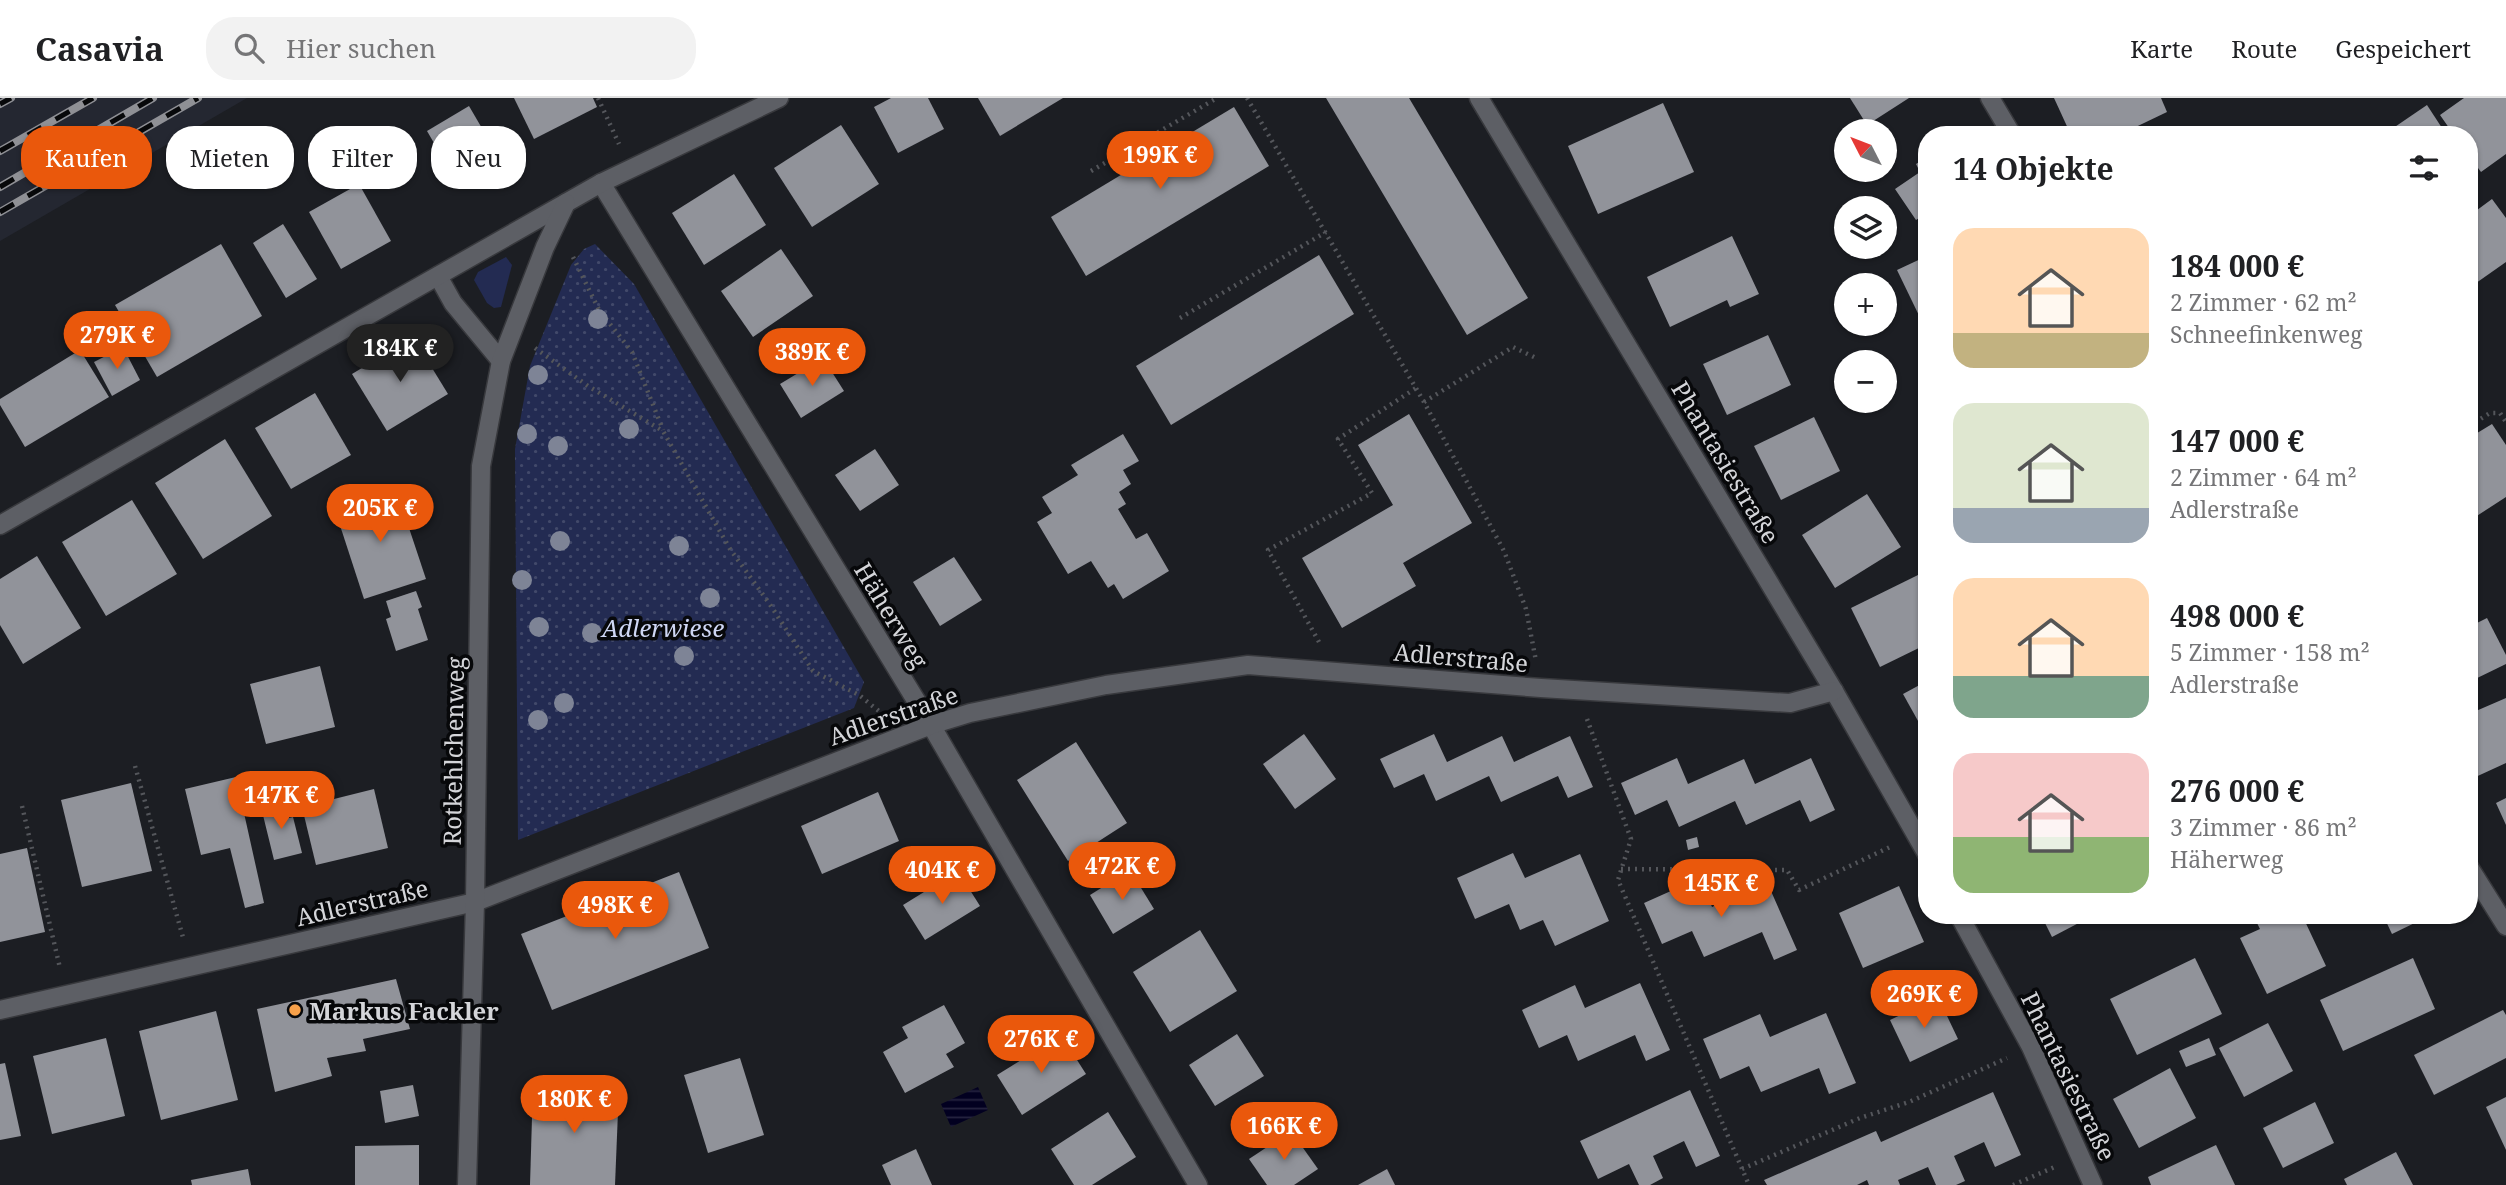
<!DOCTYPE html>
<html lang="de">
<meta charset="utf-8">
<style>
body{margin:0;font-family:"Noto Serif",serif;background:#f2f2f2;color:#202124;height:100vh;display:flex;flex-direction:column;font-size:26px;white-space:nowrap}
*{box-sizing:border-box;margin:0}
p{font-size:23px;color:#757577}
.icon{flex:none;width:38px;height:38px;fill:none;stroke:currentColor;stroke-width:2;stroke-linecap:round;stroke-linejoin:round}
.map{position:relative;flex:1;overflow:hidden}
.drawer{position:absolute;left:1918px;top:28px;width:560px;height:798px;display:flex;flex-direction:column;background:#fff;border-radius:28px;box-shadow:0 2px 5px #0004}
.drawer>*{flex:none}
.banner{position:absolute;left:21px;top:28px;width:665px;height:63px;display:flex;gap:14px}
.needle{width:46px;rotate:312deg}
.tools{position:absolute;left:1834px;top:21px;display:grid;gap:14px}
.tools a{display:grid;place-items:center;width:63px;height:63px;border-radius:50%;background:#fff;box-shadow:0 2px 5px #0004;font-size:35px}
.price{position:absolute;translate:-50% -60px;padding:0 16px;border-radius:24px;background:#ea580c;color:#fff;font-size:23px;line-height:46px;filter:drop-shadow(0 2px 4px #0008)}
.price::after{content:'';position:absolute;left:50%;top:42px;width:21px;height:16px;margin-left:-10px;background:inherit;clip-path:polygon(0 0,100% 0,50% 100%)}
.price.current{background:#222;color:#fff}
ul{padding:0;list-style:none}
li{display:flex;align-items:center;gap:21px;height:175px;padding:0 35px}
li span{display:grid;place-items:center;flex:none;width:196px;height:140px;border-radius:21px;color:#555}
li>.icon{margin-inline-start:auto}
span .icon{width:84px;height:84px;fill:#fffc;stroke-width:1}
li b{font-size:30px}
h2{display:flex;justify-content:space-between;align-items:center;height:84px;padding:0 35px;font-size:30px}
.pill{padding:0 24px;border-radius:28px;background:#fff;box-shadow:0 2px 5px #0004;font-size:24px;line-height:63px}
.pill.current{background:#ea580c;color:#fff}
header{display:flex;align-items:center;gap:42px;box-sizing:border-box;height:98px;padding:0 35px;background:#fff;border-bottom:2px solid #e0e0e0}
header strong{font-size:33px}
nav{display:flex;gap:38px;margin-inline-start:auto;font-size:24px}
.search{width:490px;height:63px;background:#f2f2f2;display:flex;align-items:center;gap:18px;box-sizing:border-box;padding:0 24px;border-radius:28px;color:#757577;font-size:26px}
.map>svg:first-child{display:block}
.built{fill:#242731}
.grass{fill:#232b52}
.park{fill:url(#park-dots)}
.water{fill:url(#water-rules)}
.building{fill:#91939a}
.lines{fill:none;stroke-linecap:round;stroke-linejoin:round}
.minor-casing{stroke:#38393d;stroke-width:21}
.path{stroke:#54565b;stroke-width:4.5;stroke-dasharray:2 5;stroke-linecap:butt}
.minor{stroke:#5d5f65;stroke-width:18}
.rail-casing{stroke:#8f9095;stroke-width:8}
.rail{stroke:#07080a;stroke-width:5;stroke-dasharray:16;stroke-linecap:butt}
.tree{fill:#7e8496}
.poi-dot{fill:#f8a14a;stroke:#07080a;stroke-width:2.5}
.labels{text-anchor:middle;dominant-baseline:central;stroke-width:7;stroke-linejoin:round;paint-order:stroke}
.street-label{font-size:24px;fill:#d4d5d9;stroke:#07080a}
.park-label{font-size:24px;font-style:italic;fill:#cfd7f4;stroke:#07080a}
.poi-label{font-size:24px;font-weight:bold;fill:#d4d5d9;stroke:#07080a;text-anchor:start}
</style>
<header>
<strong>Casavia</strong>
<div class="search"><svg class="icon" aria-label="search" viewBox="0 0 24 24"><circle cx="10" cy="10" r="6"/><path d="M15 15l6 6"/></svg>Hier suchen</div>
<nav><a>Karte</a><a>Route</a><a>Gespeichert</a></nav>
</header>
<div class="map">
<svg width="2506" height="1087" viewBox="0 0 2506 1087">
<defs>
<pattern id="park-dots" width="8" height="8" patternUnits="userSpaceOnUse" patternTransform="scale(1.75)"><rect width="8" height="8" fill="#232b52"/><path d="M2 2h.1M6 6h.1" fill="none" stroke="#42496a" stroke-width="1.8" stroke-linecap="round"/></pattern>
<pattern id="water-rules" width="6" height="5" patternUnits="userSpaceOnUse" patternTransform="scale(1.75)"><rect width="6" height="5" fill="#020020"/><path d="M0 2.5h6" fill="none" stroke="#262440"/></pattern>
</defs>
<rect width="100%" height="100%" fill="#1c1e23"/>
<path class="built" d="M0 0H247L0 143Z"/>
<path class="grass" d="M506 159 512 167 501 209 494 210 487 205 474 182 478 174Z"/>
<path class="park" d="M595 146 634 186 864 584 854 610 518 742 515 351 530 268 571 167 584 151Z"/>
<path class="water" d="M978 989 988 1012 951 1029 941 1006Z"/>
<g class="building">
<path d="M514 0H593L597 9 534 41Z"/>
<path d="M891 0H928L944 31 898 55 874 9Z"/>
<path d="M978 0H1063L1000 38Z"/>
<path d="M1326 0H1409L1528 200 1467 237Z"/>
<path d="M1850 0H1909L1867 27Z"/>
<path d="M2054 0H2161L2167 14 2119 37H2071Z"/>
<path d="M2464 0H2506V56L2481 74 2469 58V37H2454L2440 17Z"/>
<path d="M1663 5 1694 74 1598 116 1568 48Z"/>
<path d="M2427 7 2442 30 2432 37H2383Z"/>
<path d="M469 8 497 56 455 81 427 33Z"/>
<path d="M1234 9 1269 68 1086 178 1051 119Z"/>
<path d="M841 27 879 86 812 129 774 70Z"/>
<path d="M1927 59V115L1916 122 1895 91 1920 74 1916 66Z"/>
<path d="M734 76 766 127 704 167 672 115Z"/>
<path d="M359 86 391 143 341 171 309 114Z"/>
<path d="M2492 101 2506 120V164L2469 190V118Z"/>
<path d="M283 126 317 181 286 200 253 145Z"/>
<path d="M1732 138 1759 196 1730 209 1727 202 1670 229 1647 179Z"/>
<path d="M221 146 262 218 157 279 115 207Z"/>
<path d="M781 151 813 198 753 239 721 193Z"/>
<path d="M1319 157 1354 216 1171 327 1136 268Z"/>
<path d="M1927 158V234L1897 172Z"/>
<path d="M1768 237 1791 287 1727 317 1703 266Z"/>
<path d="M413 239 448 296 387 333 352 276Z"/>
<path d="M123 249 140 282 112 298 94 264Z"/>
<path d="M80 252 109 299 25 349 0 307V301Z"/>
<path d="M823 260 844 293 801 320 780 286Z"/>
<path d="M315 295 351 357 291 391 255 330Z"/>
<path d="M1409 316 1472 425 1403 465 1416 488 1342 530 1302 460 1393 407 1358 347Z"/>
<path d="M1814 319 1840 373 1781 402 1754 348Z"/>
<path d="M2492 326 2506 347V399L2469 423V340Z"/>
<path d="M1123 336 1139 363 1123 372 1131 386 1119 394 1126 406 1118 411 1136 441 1147 435 1169 473 1123 501 1114 486 1108 490 1091 463 1068 476 1037 424 1052 415 1042 399 1078 377 1071 367Z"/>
<path d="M225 341 272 418 203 461 155 385Z"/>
<path d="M875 351 899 387 860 413 835 377Z"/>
<path d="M396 391 426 481 364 501 335 412Z"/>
<path d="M1867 396 1901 449 1835 490 1802 437Z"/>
<path d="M132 402 177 476 106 518 62 444Z"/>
<path d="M37 458 81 530 23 566 0 527V481Z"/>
<path d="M954 459 982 502 940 528 913 484Z"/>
<path d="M1918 477 1927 494V546L1880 569 1851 510Z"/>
<path d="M416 493 422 509 418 511 428 542 396 553 386 521 391 519 386 503Z"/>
<path d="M2487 520 2506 557V566L2469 584V529Z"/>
<path d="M320 568 335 629 266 646 250 586Z"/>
<path d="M1927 583V639L1903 596Z"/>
<path d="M2506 600V665L2469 682V616Z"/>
<path d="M1304 636 1336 681 1295 711 1263 666Z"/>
<path d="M1434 636 1447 664 1502 638 1514 664 1570 638 1593 689 1568 700 1558 678 1501 704 1489 678 1436 703 1424 676 1394 690 1380 661Z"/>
<path d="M1076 644 1127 725 1068 763 1017 682Z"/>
<path d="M1677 660 1688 686 1744 661 1755 686 1811 660 1835 712 1810 724 1800 702 1746 727 1735 703 1679 729 1667 702 1635 717 1621 685Z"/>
<path d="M236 679 264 805 245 810 230 750 201 757 185 691Z"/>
<path d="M131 685 152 773 82 789 61 702Z"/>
<path d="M374 691 388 750 316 767 302 709Z"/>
<path d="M878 694 899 743 822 776 801 728Z"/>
<path d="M2506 700V727L2496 705Z"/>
<path d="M286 704 289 720 293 719 302 755 274 762 261 709Z"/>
<path d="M1697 739 1699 749 1688 752 1686 742Z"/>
<path d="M27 750 45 834 0 844V756Z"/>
<path d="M1513 755 1525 780 1580 756 1609 823 1555 848 1543 822 1520 832 1509 806 1475 821 1457 780Z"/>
<path d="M1130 772 1154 811 1113 836 1090 797Z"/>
<path d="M958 773 980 808 925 842 903 807Z"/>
<path d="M679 774 709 850 552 912 521 836Z"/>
<path d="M1700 780 1712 809 1767 784 1797 852 1774 862 1762 834 1704 859 1692 833 1662 846 1644 805Z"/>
<path d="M1899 788 1924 844 1863 870 1839 815Z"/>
<path d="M2041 817H2094L2052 839Z"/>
<path d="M2258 817H2302L2326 868 2267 896 2240 840 2260 831 2254 819Z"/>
<path d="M2383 817H2431L2392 836Z"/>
<path d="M1200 832 1237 893 1170 934 1133 874Z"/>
<path d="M2195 860 2222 916 2137 957 2110 901Z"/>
<path d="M2413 860 2435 911 2343 953 2320 902Z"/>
<path d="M396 881 410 931 363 941 366 953 327 960 332 978 275 994 257 911Z"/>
<path d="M1640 885 1670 952 1646 963 1635 937 1578 963 1567 937 1539 950 1522 912 1575 887 1585 910Z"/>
<path d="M1938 899 1958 941 1910 964 1890 922Z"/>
<path d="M944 907 965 945 946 956 954 969 905 995 883 954 908 940 902 929Z"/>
<path d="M2503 912 2506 917V960L2434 997 2414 957Z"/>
<path d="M216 913 238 1002 161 1022 139 933Z"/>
<path d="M1826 915 1856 985 1829 996 1819 970 1761 994 1749 968 1720 981 1703 941 1760 916 1770 939Z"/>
<path d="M2268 925 2293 973 2244 999 2219 950Z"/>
<path d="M1237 936 1264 978 1215 1008 1189 967Z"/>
<path d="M1061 937 1086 976 1022 1017 997 977Z"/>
<path d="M106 940 125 1018 52 1036 33 958Z"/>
<path d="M2209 940 2216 957 2186 969 2179 953Z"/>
<path d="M740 960 764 1037 708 1055 684 977Z"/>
<path d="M5 965 21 1038 0 1042V966Z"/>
<path d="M2170 970 2196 1020 2139 1050 2113 1001Z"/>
<path d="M533 986 619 989 615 1087H530Z"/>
<path d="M413 987 419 1018 385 1025 380 993Z"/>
<path d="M1690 992 1720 1058 1696 1069 1684 1043 1653 1058 1663 1080 1650 1087H1639L1629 1066 1598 1081 1580 1043Z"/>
<path d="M1993 994 2021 1057 1995 1069 1984 1044 1954 1058 1965 1083 1956 1087H1936L1928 1069 1898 1082 1900 1087H1869L1867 1082 1857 1087H1767L1764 1082 1876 1033 1881 1044Z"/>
<path d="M2506 999V1052L2486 1009Z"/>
<path d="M2315 1004 2334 1045 2283 1070 2263 1030Z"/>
<path d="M1108 1014 1136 1059 1092 1087H1074L1051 1051Z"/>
<path d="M1291 1033 1318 1071 1294 1087H1267L1249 1061Z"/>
<path d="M419 1047V1087H355V1048Z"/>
<path d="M2216 1047 2235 1087H2151L2148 1079Z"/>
<path d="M916 1051 932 1087H891L882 1067Z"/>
<path d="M2396 1054 2413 1087H2347L2344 1081Z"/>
<path d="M248 1071 251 1087H192L191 1082Z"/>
<path d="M1387 1071 1395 1087H1358Z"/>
</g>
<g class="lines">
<defs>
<g id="minor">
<path d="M1479 0 1834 593 1927 756"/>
<path d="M1990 0 2012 37"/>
<path d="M601 85 931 627 1198 1087"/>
<path d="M438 178 453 205 501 263"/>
<path d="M0 427 601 85 779 0"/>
<path d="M2469 769 2506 828"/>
<path d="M1959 817 2031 949 2093 1087"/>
<path d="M0 912 475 804 931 627 970 615 1106 587 1248 567 1541 590 1790 605 1834 593"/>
<path d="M467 1087 475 804 481 368 501 263 545 149 566 105"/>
</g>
</defs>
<use href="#minor" class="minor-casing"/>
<g class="path">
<path d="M598 0 619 46"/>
<path d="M1247 0 1424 304 1504 453 1526 511 1536 563"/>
<path d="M1091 73 1217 0"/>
<path d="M573 159 599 212 632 254 663 332"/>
<path d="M1180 220 1326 134"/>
<path d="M535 250 588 288 663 333 730 451 769 505 813 573 859 597 880 614"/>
<path d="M1424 304 1513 249 1536 260"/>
<path d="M2469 328 2490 315H2500L2506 324"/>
<path d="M1319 544 1268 452 1372 395 1338 341 1416 290"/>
<path d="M1587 621 1631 741 1618 782 1749 1087"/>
<path d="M135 668 184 843"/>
<path d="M22 708 60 870"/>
<path d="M1621 771 1787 772 1799 792 1890 749"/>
<path d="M1742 1071 1860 1020 1909 1004 2007 960"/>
<path d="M2013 1087 2057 1068"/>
</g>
<use href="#minor" class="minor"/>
<defs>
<g id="rail">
<path d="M0 6 11 0"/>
<path d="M0 53 93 0"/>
<path d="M0 89 153 0"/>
<path d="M0 114 198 0"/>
</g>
</defs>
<use href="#rail" class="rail-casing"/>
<use href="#rail" class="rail"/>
</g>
<g class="tree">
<circle cx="598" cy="221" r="10"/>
<circle cx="538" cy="277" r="10"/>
<circle cx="629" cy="331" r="10"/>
<circle cx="527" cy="336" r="10"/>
<circle cx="558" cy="348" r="10"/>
<circle cx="560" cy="443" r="10"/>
<circle cx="679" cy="448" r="10"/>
<circle cx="522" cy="482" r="10"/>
<circle cx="710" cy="500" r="10"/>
<circle cx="539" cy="529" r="10"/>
<circle cx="592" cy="535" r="10"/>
<circle cx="684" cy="558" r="10"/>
<circle cx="564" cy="605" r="10"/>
<circle cx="538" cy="622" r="10"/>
</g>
<circle class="poi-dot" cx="295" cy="912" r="7"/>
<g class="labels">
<g class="street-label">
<text transform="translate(1726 364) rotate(59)">Phantasiestraße</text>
<text transform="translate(892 517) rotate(59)">Häherweg</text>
<text transform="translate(1461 559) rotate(5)">Adlerstraße</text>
<text transform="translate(893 617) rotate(-19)">Adlerstraße</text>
<text transform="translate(453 653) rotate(-89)">Rotkehlchenweg</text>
<text transform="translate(362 804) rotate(-13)">Adlerstraße</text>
<text transform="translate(2069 978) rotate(64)">Phantasiestraße</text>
</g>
<g class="park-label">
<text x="663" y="529">Adlerwiese</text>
</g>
<g class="poi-label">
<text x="309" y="912">Markus Fackler</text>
</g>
</g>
</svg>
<div class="tools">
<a><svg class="needle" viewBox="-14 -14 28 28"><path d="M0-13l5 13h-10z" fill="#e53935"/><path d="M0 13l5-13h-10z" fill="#757577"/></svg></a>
<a><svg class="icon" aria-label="layers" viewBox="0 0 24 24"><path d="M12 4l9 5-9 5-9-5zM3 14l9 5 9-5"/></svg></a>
<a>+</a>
<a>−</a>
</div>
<b class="price" style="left:1160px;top:93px">199K €</b>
<b class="price" style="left:117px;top:273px">279K €</b>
<b class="price current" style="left:400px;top:286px">184K €</b>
<b class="price" style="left:812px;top:290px">389K €</b>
<b class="price" style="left:380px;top:446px">205K €</b>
<b class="price" style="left:281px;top:733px">147K €</b>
<b class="price" style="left:1122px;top:804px">472K €</b>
<b class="price" style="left:942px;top:808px">404K €</b>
<b class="price" style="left:1721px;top:821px">145K €</b>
<b class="price" style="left:615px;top:843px">498K €</b>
<b class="price" style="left:1924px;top:932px">269K €</b>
<b class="price" style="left:1041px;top:977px">276K €</b>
<b class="price" style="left:574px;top:1037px">180K €</b>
<b class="price" style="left:1284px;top:1064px">166K €</b>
<div class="banner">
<a class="pill current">Kaufen</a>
<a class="pill">Mieten</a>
<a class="pill">Filter</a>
<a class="pill">Neu</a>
</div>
<section class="drawer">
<h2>14 Objekte<svg class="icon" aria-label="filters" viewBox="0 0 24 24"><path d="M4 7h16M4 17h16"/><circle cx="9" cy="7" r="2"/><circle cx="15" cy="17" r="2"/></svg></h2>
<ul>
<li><span style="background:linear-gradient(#ffd9b3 75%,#c2b280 0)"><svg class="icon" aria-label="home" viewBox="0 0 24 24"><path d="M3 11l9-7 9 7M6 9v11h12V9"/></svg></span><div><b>184 000 €</b><p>2 Zimmer · 62 m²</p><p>Schneefinkenweg</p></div></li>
<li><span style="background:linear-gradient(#dfe7d0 75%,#9aa5b1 0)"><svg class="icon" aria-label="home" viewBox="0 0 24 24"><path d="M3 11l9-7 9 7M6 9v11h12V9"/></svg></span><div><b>147 000 €</b><p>2 Zimmer · 64 m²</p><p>Adlerstraße</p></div></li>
<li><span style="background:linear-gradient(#ffd9b3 70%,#7fa58c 0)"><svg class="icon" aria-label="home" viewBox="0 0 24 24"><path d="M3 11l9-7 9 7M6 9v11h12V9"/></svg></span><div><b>498 000 €</b><p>5 Zimmer · 158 m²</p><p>Adlerstraße</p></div></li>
<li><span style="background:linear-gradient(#f6c9c9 60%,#8fb573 0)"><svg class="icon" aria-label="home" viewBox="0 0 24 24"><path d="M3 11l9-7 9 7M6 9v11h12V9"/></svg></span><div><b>276 000 €</b><p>3 Zimmer · 86 m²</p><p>Häherweg</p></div></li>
</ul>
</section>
</div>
